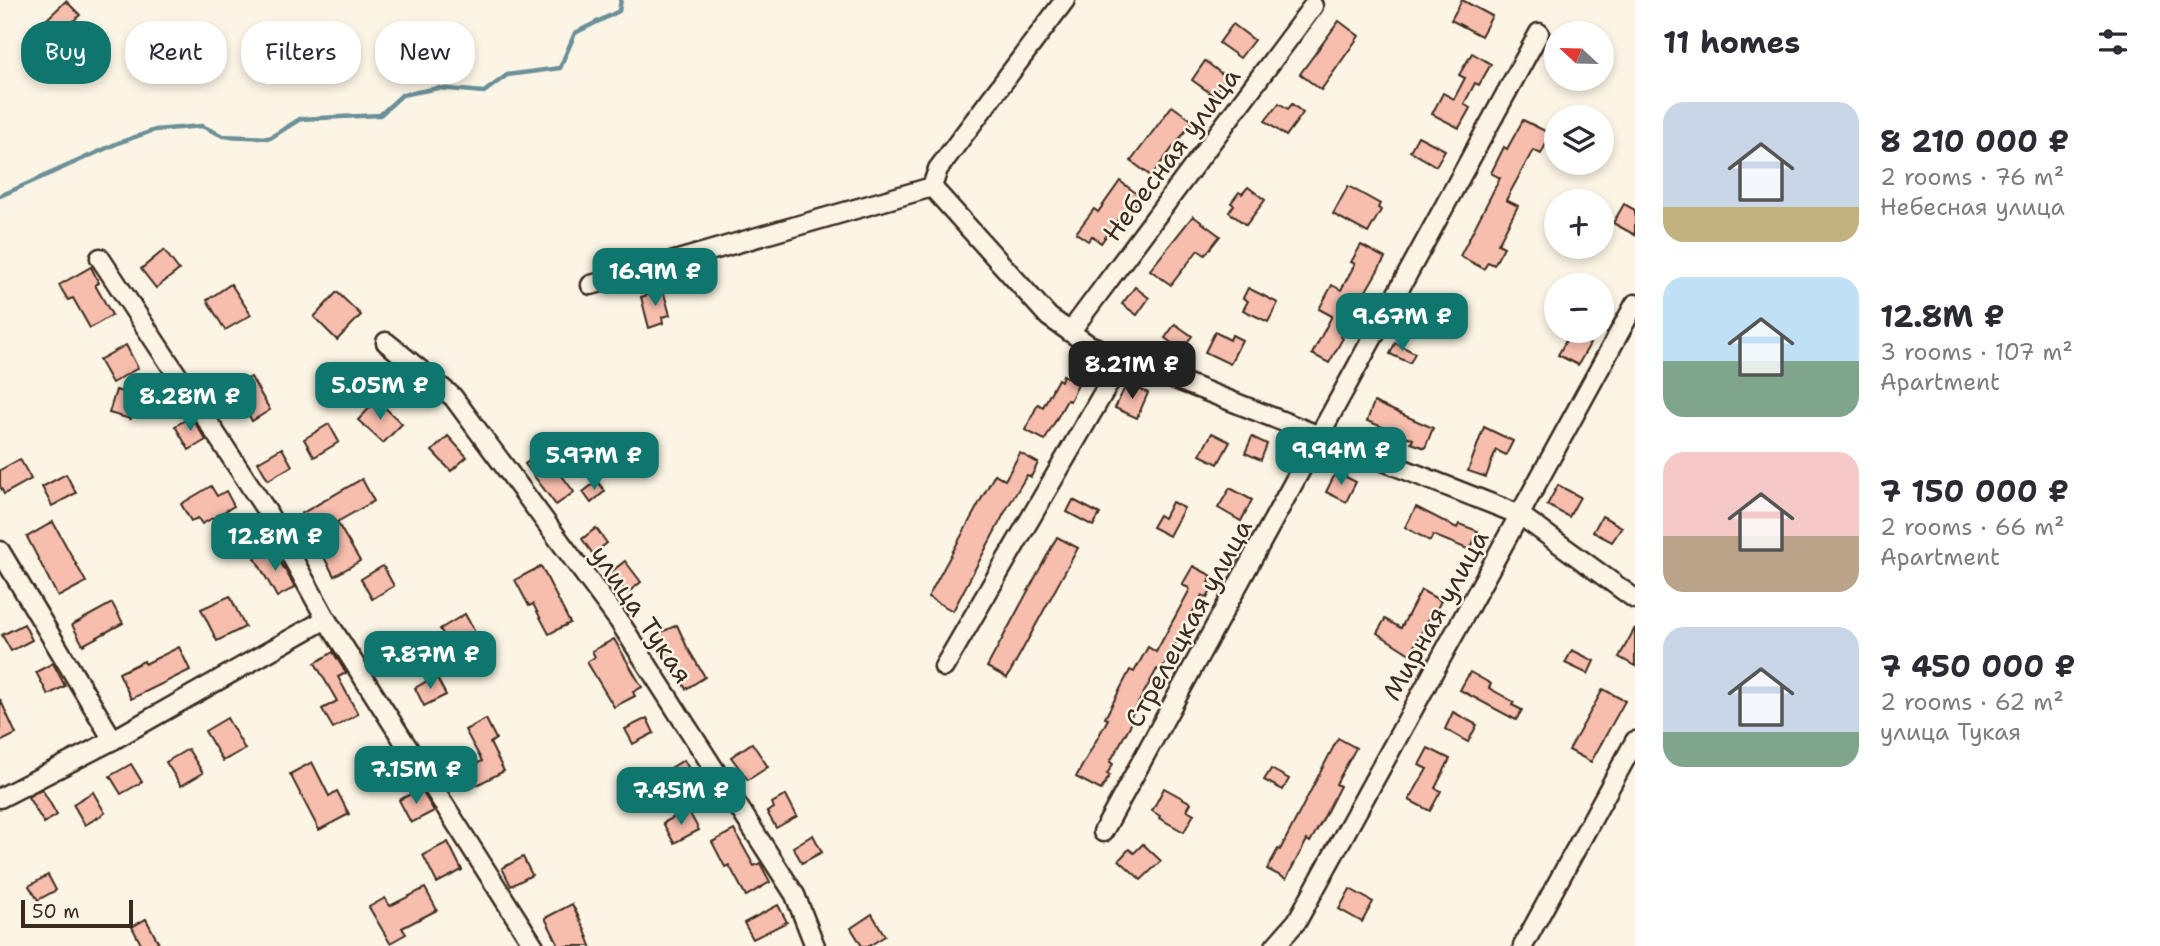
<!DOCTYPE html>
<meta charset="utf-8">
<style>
body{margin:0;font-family:"Shantell Sans",sans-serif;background:#f2f2f3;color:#2b2b33;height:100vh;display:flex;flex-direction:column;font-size:26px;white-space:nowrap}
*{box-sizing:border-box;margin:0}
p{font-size:23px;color:#7c7c81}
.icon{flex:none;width:38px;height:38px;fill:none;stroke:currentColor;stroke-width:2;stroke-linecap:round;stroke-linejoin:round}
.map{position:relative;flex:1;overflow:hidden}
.drawer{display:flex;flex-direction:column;background:#fff;width:525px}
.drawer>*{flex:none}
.hud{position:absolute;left:21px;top:21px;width:665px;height:63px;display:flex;gap:14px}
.needle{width:46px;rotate:292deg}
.buttons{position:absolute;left:1544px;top:21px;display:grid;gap:14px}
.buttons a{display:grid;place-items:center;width:70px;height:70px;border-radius:50%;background:#fff;box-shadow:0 4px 10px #0003;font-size:35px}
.scale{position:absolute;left:21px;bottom:18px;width:112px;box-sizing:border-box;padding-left:7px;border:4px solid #3b2a1e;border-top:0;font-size:19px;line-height:24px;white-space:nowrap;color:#3b2a1e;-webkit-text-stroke:5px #fcf5e5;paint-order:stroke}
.price{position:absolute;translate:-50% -60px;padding:0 16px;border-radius:14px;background:#0f766e;color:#fff;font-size:23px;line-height:46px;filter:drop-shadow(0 2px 4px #0008)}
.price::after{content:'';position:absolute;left:50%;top:42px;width:21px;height:16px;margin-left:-10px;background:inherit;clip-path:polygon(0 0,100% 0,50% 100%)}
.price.selected{background:#222;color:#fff}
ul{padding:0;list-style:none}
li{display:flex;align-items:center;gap:21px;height:175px;padding:0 28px}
li span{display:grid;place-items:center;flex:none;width:196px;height:140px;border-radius:21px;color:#555}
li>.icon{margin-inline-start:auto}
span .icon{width:84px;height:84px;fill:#fffc;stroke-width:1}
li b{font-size:30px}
h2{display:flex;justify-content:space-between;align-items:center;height:84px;padding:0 28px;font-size:30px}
.tag{padding:0 24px;border-radius:28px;background:#fff;box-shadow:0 4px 10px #0003;font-size:24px;line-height:63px}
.tag.selected{background:#0f766e;color:#fff}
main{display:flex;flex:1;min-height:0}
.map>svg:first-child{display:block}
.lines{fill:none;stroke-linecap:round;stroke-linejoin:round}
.stream{stroke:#6a8f98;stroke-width:4.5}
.building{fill:#f7beae;stroke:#3b2a1e;stroke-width:2}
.street-casing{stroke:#3b2a1e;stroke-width:23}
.street{stroke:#fcf5e5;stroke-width:18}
.labels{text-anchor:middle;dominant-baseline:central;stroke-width:5;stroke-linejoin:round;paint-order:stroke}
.street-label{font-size:26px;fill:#3b2a1e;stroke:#fcf5e5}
</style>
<main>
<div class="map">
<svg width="1635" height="946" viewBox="0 0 1635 946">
<rect width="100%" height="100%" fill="#fcf5e5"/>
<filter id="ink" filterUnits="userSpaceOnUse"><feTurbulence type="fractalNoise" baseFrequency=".0143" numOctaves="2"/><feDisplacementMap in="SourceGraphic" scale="14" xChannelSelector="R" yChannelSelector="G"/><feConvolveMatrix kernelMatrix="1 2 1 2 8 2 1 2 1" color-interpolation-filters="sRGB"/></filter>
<g filter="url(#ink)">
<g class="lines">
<path class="stream" d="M0 196 118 143 155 130 202 126 223 136 270 138 300 119 380 115 402 95 438 88 484 92 507 75 560 68 575 33 619 11 621 0"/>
</g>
<g class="building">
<path d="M1462 0 1492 16 1481 36 1451 20Z"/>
<path d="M66 1 80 15 60 33 47 19Z"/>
<path d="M1339 21 1359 36 1321 90 1300 74Z"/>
<path d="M1233 24 1254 40 1240 58 1219 43Z"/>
<path d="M1472 53 1491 64 1479 85 1475 83 1464 104 1470 108 1459 128 1432 114 1443 93 1454 99 1465 78 1459 75Z"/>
<path d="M1205 61 1226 77 1213 95 1192 80Z"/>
<path d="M1279 103 1288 109 1292 104 1303 113 1286 136 1265 121Z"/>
<path d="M1172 106 1193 121 1151 176 1131 161Z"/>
<path d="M1523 120 1551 134 1541 154 1533 150 1506 200 1518 206 1498 244 1504 247 1494 265 1488 262 1484 269 1460 256 1500 178 1491 173 1504 147 1507 149Z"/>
<path d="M1418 136 1445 150 1436 166 1410 151Z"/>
<path d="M1120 181 1141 197 1127 216 1123 213 1101 243 1092 236 1088 241 1076 233 1094 209 1098 212Z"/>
<path d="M1348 186 1380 204 1378 208 1381 210 1368 233 1333 214Z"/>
<path d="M1248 187 1265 200 1246 225 1229 212 1234 205 1231 203 1239 192 1242 194Z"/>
<path d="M1624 204 1635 210V235L1613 223Z"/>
<path d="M1193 216 1220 236 1205 255 1198 250 1171 285 1150 270Z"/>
<path d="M1361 245 1385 258 1340 336 1343 338 1329 363 1312 354 1332 316 1319 309 1332 285 1341 290 1355 264 1351 262Z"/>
<path d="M164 250 179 270 156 288 141 269Z"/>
<path d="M91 267 99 283 95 285 112 315 90 328 73 298 68 300 59 285Z"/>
<path d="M231 284 251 315 225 330 207 300Z"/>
<path d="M1135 287 1149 298 1137 315 1122 304Z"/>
<path d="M1248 288 1278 303 1268 322 1243 310 1248 301 1243 298Z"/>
<path d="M663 290 670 315 662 317 663 323 649 328 641 297Z"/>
<path d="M337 292 361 315 337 340 314 317Z"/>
<path d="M1423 301 1440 310 1431 326 1406 312 1420 308Z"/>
<path d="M1175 324 1192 336 1181 350 1165 338Z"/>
<path d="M1215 332 1230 340 1232 335 1242 340 1230 364 1205 352Z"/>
<path d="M1570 333 1590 344 1578 365 1558 355Z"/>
<path d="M1395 343 1415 353 1410 363 1390 354Z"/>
<path d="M126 345 138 368 112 383 99 360Z"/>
<path d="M1080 356 1101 367 1094 380 1073 370Z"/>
<path d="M1063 375 1079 383 1070 401 1067 400 1045 440 1025 430 1038 404 1043 407 1058 379 1061 381Z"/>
<path d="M251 377 270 410 252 421 233 387Z"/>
<path d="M1127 383 1148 393 1137 418 1115 408Z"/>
<path d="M116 390 138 397 131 419 109 413Z"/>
<path d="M377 400 402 424 383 443 358 420Z"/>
<path d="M1374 402 1433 428 1425 448 1411 443 1413 439 1403 435 1367 421Z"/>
<path d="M191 417 206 440 189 450 175 426Z"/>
<path d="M329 424 339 442 314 457 304 439Z"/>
<path d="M1484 427 1513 441 1506 455 1496 450 1486 477 1468 471Z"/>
<path d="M1212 433 1230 442 1218 464 1200 455Z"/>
<path d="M448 436 467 457 451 471 432 451Z"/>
<path d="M1252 437 1267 444 1261 460 1245 453Z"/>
<path d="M282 448 292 466 268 480 258 462Z"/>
<path d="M543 450 574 492 556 505 525 464Z"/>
<path d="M1020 453 1038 463 1031 477 1027 475 1006 510 953 611 928 597 995 474 1005 480Z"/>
<path d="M20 459 31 479 4 494 0 486V470Z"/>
<path d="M1336 472 1356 482 1346 502 1326 492Z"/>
<path d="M66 474 76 493 52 506 42 487Z"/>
<path d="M362 479 374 501 337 522 360 561 334 576 301 514Z"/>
<path d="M597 481 605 491 591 503 583 492Z"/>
<path d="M1558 485 1580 497 1569 517 1547 505Z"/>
<path d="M211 486 217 496 226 491 234 506 202 524 198 518 191 521 181 504Z"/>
<path d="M1230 488 1252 500 1241 521 1218 508Z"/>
<path d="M1073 500 1100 514 1093 526 1067 512Z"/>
<path d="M1172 502 1184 508 1169 536 1152 527 1159 515 1164 518Z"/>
<path d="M1416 507 1457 528 1459 524 1478 531 1470 550 1433 535 1430 541 1405 527Z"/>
<path d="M1602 516 1622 527 1612 542 1593 532Z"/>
<path d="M53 522 86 582 58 597 27 537Z"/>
<path d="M596 528 607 543 593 554 582 539Z"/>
<path d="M1057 537 1078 548 1007 678 987 667Z"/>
<path d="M272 548 295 587 277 597 255 558Z"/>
<path d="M625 561 641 582 627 593 611 572Z"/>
<path d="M383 566 394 586 372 599 361 579Z"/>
<path d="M541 566 570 623 549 634 533 604 529 606 515 580Z"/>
<path d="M1193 566 1212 576 1209 583 1214 586 1207 598 1202 595 1161 671 1157 669 1129 720 1132 722 1110 762 1113 764 1107 774 1110 775 1101 790 1076 777 1108 719 1105 718 1130 670 1134 672 1148 647 1156 652 1189 591V588L1182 585Z"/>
<path d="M1421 590 1441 601 1432 619 1429 618 1410 654 1377 633 1385 619 1401 628Z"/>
<path d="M230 596 245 627 217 641 201 609Z"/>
<path d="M112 603 123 623 83 645 72 625Z"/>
<path d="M465 614 475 632 450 646 440 629Z"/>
<path d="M24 624 32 640 11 651 2 635Z"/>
<path d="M677 625 687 647 705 677 686 689 667 658 664 659 653 636Z"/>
<path d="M1635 628V666L1619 657Z"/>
<path d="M614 639 642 687 633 692 635 696 614 707 587 662 595 657 592 651Z"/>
<path d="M384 643 395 662 377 672 366 653Z"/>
<path d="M179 647 190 670 131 699 119 673 144 661 145 664Z"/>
<path d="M1572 650 1594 661 1588 674 1565 663Z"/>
<path d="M333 652 346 673 338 677 358 714 333 728 322 709 337 701 315 663Z"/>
<path d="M53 663 65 686 48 695 36 672Z"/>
<path d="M1470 672 1491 684 1489 688 1514 702 1512 705 1522 710 1516 720 1460 690Z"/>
<path d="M436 676 446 695 424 706 415 688Z"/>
<path d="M1603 689 1625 701 1591 762 1569 750Z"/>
<path d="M0 699 16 734 0 742Z"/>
<path d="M1453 712 1477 725 1468 742 1445 729Z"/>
<path d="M227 718 245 749 223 761 205 731Z"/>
<path d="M647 718 654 733 633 744 625 729Z"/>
<path d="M486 719 496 739 490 743 504 771 473 787 465 770 482 761 465 730Z"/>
<path d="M1338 738 1356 748 1336 784 1340 786 1321 823 1310 842 1307 840 1286 879 1267 869 1278 849 1280 850Z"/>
<path d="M752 743 768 767 748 780 731 757Z"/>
<path d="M1428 748 1450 759 1435 788 1441 791 1430 811 1409 800 1427 769 1419 765Z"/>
<path d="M188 749 203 773 181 786 166 762Z"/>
<path d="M684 760 692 774 672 785 664 772Z"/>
<path d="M312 762 329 796 337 791 349 814 319 830 290 774Z"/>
<path d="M131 764 142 782 121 794 110 776Z"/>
<path d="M1271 769 1289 779 1283 790 1264 780Z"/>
<path d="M1164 788 1191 803 1187 810 1194 814 1184 832 1159 818 1160 816 1152 811Z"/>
<path d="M42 789 57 815 44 823 28 797Z"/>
<path d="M421 789 434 811 411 823 399 800Z"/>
<path d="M93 792 105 813 85 825 73 804Z"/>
<path d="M786 795 797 816 776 828 767 812 774 808 772 803Z"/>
<path d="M688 810 699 830 674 843 663 823Z"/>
<path d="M734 830 754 866 760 863 770 882 746 896 729 865 725 867 712 842Z"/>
<path d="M813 835 822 852 802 863 793 847Z"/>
<path d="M448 842 462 870 437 883 423 855Z"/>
<path d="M1143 844 1161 861 1141 880 1119 860 1129 849 1134 853Z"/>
<path d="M523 857 532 875 511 886 502 868Z"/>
<path d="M48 875 56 890 38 900 29 886Z"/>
<path d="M425 888 437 910 402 928 406 934 390 943 369 907 385 898 390 906Z"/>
<path d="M1350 889 1373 902 1362 922 1339 909Z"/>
<path d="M572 904 584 928 591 946H559L545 918Z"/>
<path d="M778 905 787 922 753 939 744 923Z"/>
<path d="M872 914 885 936 869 946H862L851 928Z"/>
<path d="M146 919 156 938 160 946H142L132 927Z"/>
</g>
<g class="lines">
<defs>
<g id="street">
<path d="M932 187 1049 317 1089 345 1520 515 1635 599"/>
<path d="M932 187 938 169 1065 0"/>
<path d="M100 258 266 510 326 619"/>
<path d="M591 285 932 187"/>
<path d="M1070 332 1313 6"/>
<path d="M386 342 453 397 619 621 795 895 815 946"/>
<path d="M0 551 113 740"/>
<path d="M944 667 1123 359"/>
<path d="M0 798 113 740 326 619 534 946"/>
<path d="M1103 832 1539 33"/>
<path d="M1275 946 1297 921 1635 304"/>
<path d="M1523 946 1635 741"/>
</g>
</defs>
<use href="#street" class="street-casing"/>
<use href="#street" class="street"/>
</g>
</g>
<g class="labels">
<g class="street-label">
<text transform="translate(1171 154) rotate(-53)">Небесная улица</text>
<text transform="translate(642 614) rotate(56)">улица Тукая</text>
<text transform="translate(1435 615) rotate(-61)">Мирная улица</text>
<text transform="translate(1188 623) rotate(-61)">Стрелецкая улица</text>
</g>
</g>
</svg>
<div class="buttons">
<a><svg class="needle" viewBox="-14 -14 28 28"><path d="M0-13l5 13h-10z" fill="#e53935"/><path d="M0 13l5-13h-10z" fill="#7c7c81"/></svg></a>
<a><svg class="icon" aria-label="layers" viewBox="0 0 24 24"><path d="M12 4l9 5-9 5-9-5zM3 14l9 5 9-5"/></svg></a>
<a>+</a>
<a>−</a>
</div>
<div class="scale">50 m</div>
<b class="price" style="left:655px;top:308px">16.9M ₽</b>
<b class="price" style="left:1402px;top:353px">9.67M ₽</b>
<b class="price selected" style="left:1132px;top:401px">8.21M ₽</b>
<b class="price" style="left:380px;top:422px">5.05M ₽</b>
<b class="price" style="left:190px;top:433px">8.28M ₽</b>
<b class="price" style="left:1341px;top:487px">9.94M ₽</b>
<b class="price" style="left:594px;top:492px">5.97M ₽</b>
<b class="price" style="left:275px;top:573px">12.8M ₽</b>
<b class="price" style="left:430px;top:691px">7.87M ₽</b>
<b class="price" style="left:416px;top:806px">7.15M ₽</b>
<b class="price" style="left:681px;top:827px">7.45M ₽</b>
<div class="hud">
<a class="tag selected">Buy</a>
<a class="tag">Rent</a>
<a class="tag">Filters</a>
<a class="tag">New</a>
</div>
</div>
<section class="drawer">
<h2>11 homes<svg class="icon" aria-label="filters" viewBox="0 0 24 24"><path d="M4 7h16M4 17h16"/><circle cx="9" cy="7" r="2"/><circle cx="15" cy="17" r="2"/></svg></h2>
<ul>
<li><span style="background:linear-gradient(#c9d6e8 75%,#c2b280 0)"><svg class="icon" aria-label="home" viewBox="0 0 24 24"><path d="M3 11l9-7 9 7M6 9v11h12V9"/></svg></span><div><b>8 210 000 ₽</b><p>2 rooms · 76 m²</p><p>Небесная улица</p></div></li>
<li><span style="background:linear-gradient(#bfe0f5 60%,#7fa58c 0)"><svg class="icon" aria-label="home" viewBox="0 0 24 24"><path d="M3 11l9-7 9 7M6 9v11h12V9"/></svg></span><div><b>12.8M ₽</b><p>3 rooms · 107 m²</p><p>Apartment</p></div></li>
<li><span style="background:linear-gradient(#f6c9c9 60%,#b9a48a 0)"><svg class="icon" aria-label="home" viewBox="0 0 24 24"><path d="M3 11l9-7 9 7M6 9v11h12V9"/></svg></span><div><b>7 150 000 ₽</b><p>2 rooms · 66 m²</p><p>Apartment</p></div></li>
<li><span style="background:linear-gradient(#c9d6e8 75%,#7fa58c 0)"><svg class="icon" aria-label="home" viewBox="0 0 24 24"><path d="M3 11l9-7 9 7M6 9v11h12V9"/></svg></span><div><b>7 450 000 ₽</b><p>2 rooms · 62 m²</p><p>улица Тукая</p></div></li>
</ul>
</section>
</main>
